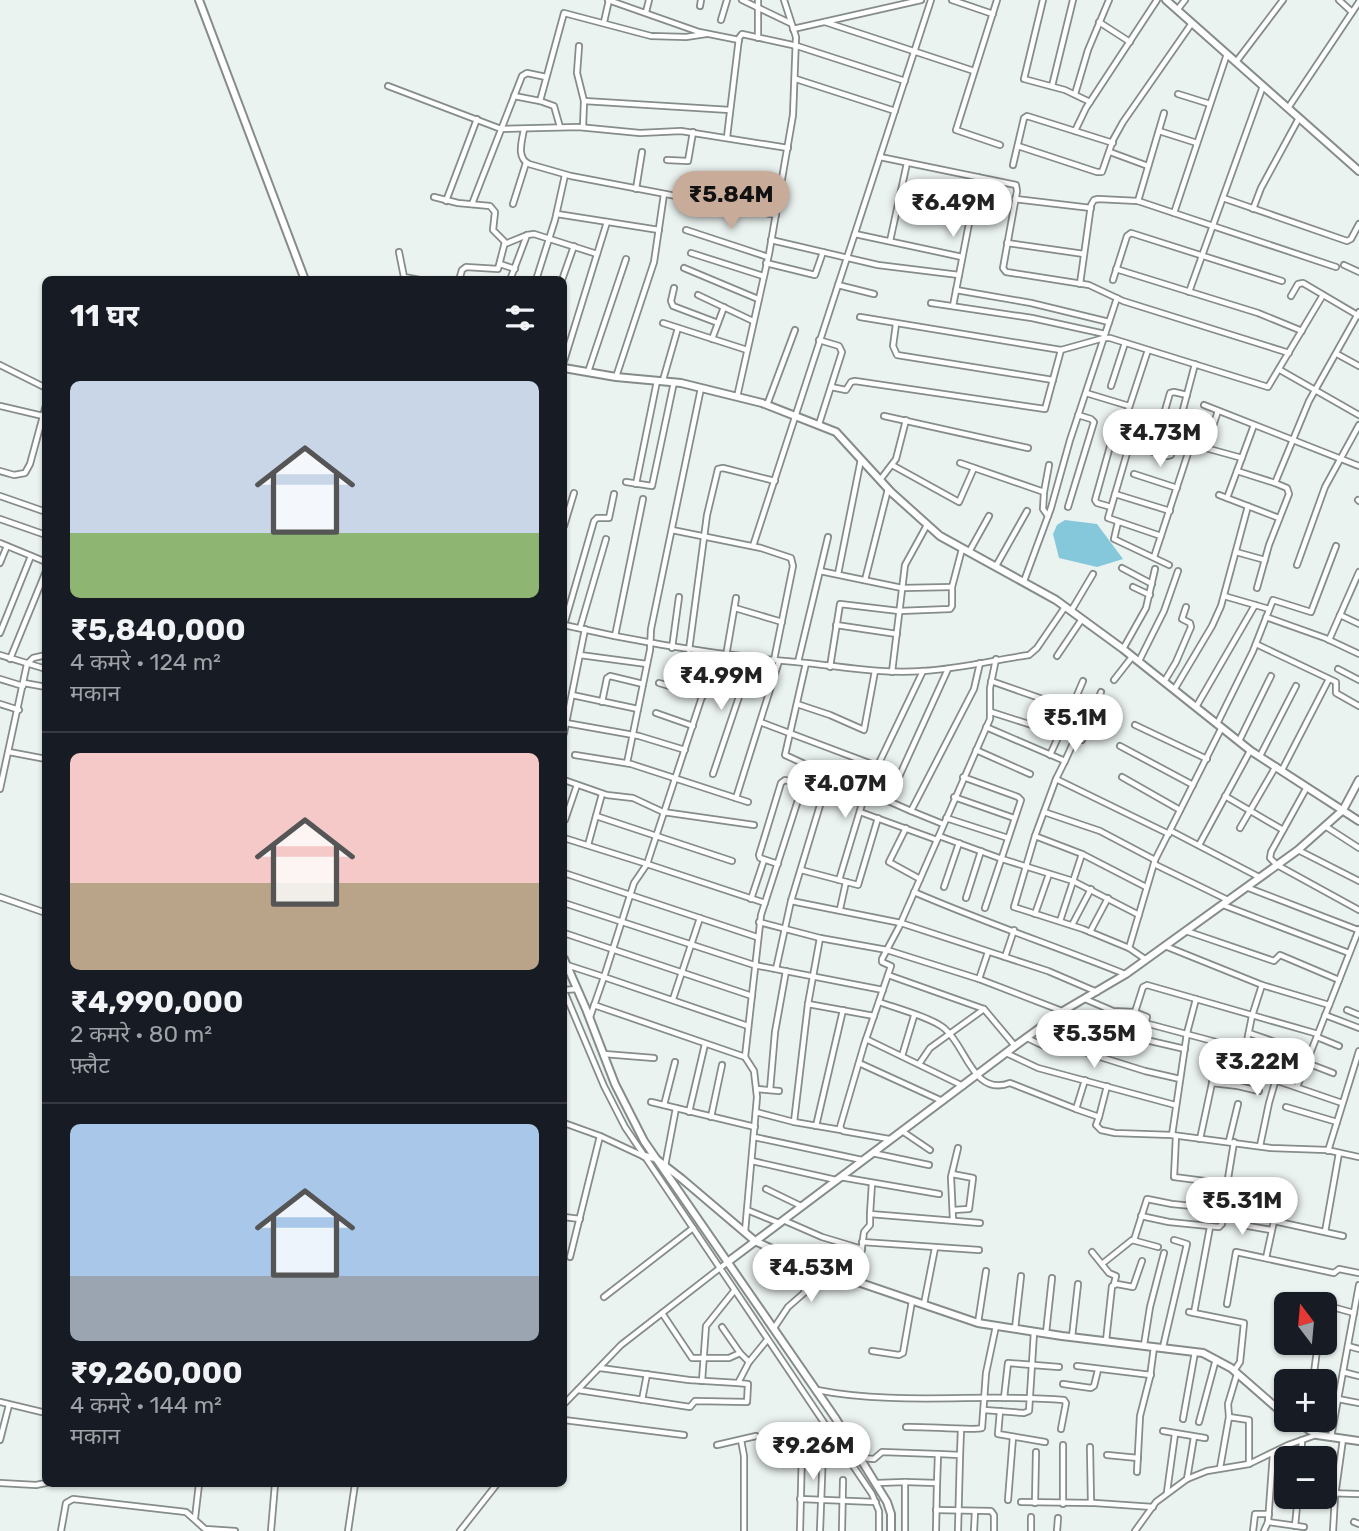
<!DOCTYPE html>
<html lang="hi">
<meta charset="utf-8">
<style>
body{margin:0;font-family:Rubik,"Noto Sans Devanagari",sans-serif;background:#242831;color:#f1f3f6;height:100vh;display:flex;flex-direction:column;font-size:26px;white-space:nowrap}
*{box-sizing:border-box;margin:0}
p{font-size:23px;color:#9ea1a6}
.icon{flex:none;width:38px;height:38px;fill:none;stroke:currentColor;stroke-width:2;stroke-linecap:round;stroke-linejoin:round}
.map{position:relative;flex:1;overflow:hidden}
.details{position:absolute;left:42px;top:276px;width:525px;height:1211px;display:flex;flex-direction:column;background:#171b24;border-radius:10px;box-shadow:0 2px 5px #0004}
.details>*{flex:none}
.needle{width:46px;rotate:344deg}
.tools{position:absolute;left:1274px;top:1292px;display:grid;gap:14px}
.tools a{display:grid;place-items:center;width:63px;height:63px;border-radius:10px;background:#171b24;box-shadow:0 2px 5px #0004;font-size:35px}
.price{position:absolute;translate:-50% -60px;padding:0 16px;border-radius:24px;background:#fff;color:#222;font-size:23px;line-height:46px;filter:drop-shadow(0 2px 4px #0008)}
.price::after{content:'';position:absolute;left:50%;top:42px;width:21px;height:16px;margin-left:-10px;background:inherit;clip-path:polygon(0 0,100% 0,50% 100%)}
.price.active{background:#c9ab9a;color:#111}
ul{padding:0;list-style:none}
li{display:grid;align-content:center;gap:14px;height:371px;padding:0 28px}
li+li{border-top:2px solid #363941}
li span{display:grid;place-items:center;height:217px;border-radius:10px;color:#555}
li>.icon{margin-inline-start:auto}
span .icon{width:126px;height:126px;fill:#fffc;stroke-width:1}
li b{font-size:30px}
h2{display:flex;justify-content:space-between;align-items:center;height:84px;padding:0 28px;font-size:30px}
.map>svg:first-child{display:block}
.water{fill:#85c7db}
.lines{fill:none;stroke-linecap:round;stroke-linejoin:round}
.minor-casing{stroke:#858c89;stroke-width:8}
.tertiary-casing{stroke:#858c89;stroke-width:10}
.minor{stroke:#fff;stroke-width:4.5}
.tertiary{stroke:#fff;stroke-width:6}
</style>
<div class="map">
<svg width="1359" height="1531" viewBox="0 0 1359 1531">
<rect width="100%" height="100%" fill="#ebf3f0"/>
<path class="water" d="M1065 520 1097 524 1123 559 1097 567 1059 558 1053 534 1057 525Z"/>
<g class="lines">
<defs>
<g id="minor">
<path d="M608 0 699 32 739 40"/>
<path d="M742 0 790 23"/>
<path d="M758 0V38"/>
<path d="M952 0 993 14"/>
<path d="M997 0 956 130 1000 145"/>
<path d="M1043 0 1024 79 1065 90 1090 102"/>
<path d="M1339 0 1352 12"/>
<path d="M700 6 701 0"/>
<path d="M1177 10 1185 0"/>
<path d="M646 12 649 0"/>
<path d="M721 20 727 0"/>
<path d="M604 22 609 0"/>
<path d="M825 22 974 71"/>
<path d="M1099 22 1130 42"/>
<path d="M793 29 921 0"/>
<path d="M579 46 577 73 584 101 583 127"/>
<path d="M1236 62 1283 0"/>
<path d="M796 79 895 111"/>
<path d="M388 86 501 129 578 127 640 133 681 131 788 148"/>
<path d="M1052 86 1073 0"/>
<path d="M1075 94 1088 50 1109 0"/>
<path d="M1178 94 1210 104"/>
<path d="M514 96 540 101"/>
<path d="M584 101 730 110"/>
<path d="M1288 108 1359 2"/>
<path d="M560 127 554 106 540 101 564 13 651 36 686 37 706 34"/>
<path d="M524 129C522 141 516 158 529 164L571 176 776 215"/>
<path d="M1075 131 1086 108 1157 0"/>
<path d="M1159 131 1197 143"/>
<path d="M727 137 739 38 742 34 797 46 905 81"/>
<path d="M1018 146 1097 172H1102L1113 140 1123 122 1192 23"/>
<path d="M1110 152 1148 166"/>
<path d="M880 157 1016 185 1017 191 1003 268 1006 272 1089 285 1123 301 1289 353"/>
<path d="M667 160 688 161 693 132"/>
<path d="M1013 165 1024 118 1027 116 1113 143"/>
<path d="M636 189 642 152"/>
<path d="M434 197 458 203 490 206 495 212 493 230 505 242 498 269 466 267 462 270 459 280"/>
<path d="M1223 198 1347 241 1351 239 1359 224"/>
<path d="M1015 199 1091 208"/>
<path d="M446 201 477 119"/>
<path d="M1138 201 1164 113"/>
<path d="M472 204 522 76 527 73 546 77"/>
<path d="M513 204 526 163"/>
<path d="M1253 209 1261 188 1299 118"/>
<path d="M1174 213 1227 54"/>
<path d="M557 214 659 230"/>
<path d="M686 230 768 257"/>
<path d="M855 234 962 257"/>
<path d="M771 240 878 265 959 275"/>
<path d="M890 241 907 163"/>
<path d="M1007 243 1084 254"/>
<path d="M505 244 527 235 534 234 597 254"/>
<path d="M399 252 404 277 420 280"/>
<path d="M691 253 763 276"/>
<path d="M766 263 815 275 823 252"/>
<path d="M500 264 515 269"/>
<path d="M1344 265 1359 272"/>
<path d="M684 268 758 299"/>
<path d="M1116 269 1258 313 1302 331"/>
<path d="M510 280 527 235"/>
<path d="M536 280 555 220 565 175"/>
<path d="M562 280 574 246"/>
<path d="M1113 280 1127 236 1131 233 1282 281"/>
<path d="M1080 284 1091 205 1094 200 1098 199 1138 201 1336 267"/>
<path d="M838 285 874 294"/>
<path d="M674 288 671 301 673 306 718 323"/>
<path d="M956 290 1031 303 1109 322"/>
<path d="M1189 292 1263 86"/>
<path d="M698 295 753 321"/>
<path d="M1291 296 1298 284 1303 283 1359 316"/>
<path d="M931 303 1032 318 1105 334"/>
<path d="M953 306 978 177"/>
<path d="M860 317 1061 350 1104 338H1110L1268 387 1323 295"/>
<path d="M663 323 747 350"/>
<path d="M896 324 893 346 897 355 1053 380"/>
<path d="M712 339 724 307"/>
<path d="M1148 350 1122 429 1131 433 1132 436 1108 518 1161 536"/>
<path d="M1337 354 1359 366"/>
<path d="M564 361 607 222"/>
<path d="M0 365 46 388"/>
<path d="M1280 370 1359 415"/>
<path d="M588 372 626 259"/>
<path d="M616 377 654 262 664 194"/>
<path d="M663 380 678 328"/>
<path d="M1111 386 1125 343"/>
<path d="M831 387 846 390 851 382 855 381 1045 409 1061 350"/>
<path d="M1086 393 1129 406"/>
<path d="M737 397 769 254 793 115 796 37 784 0"/>
<path d="M767 405 795 330"/>
<path d="M1204 405 1359 466"/>
<path d="M0 406 43 416"/>
<path d="M884 416 1028 448"/>
<path d="M819 424 842 352 839 346 819 340"/>
<path d="M1206 447 1218 411"/>
<path d="M1148 450 1167 456 1171 455 1195 364"/>
<path d="M1153 452 1170 393 1174 392 1187 395"/>
<path d="M960 463 1044 492 1043 509 1048 516"/>
<path d="M892 465 959 502 974 468"/>
<path d="M0 471 14 475 25 473 30 464 46 405"/>
<path d="M1237 471 1275 483"/>
<path d="M1134 474 1177 488"/>
<path d="M880 480 896 459 906 420"/>
<path d="M626 482 652 486 674 382"/>
<path d="M636 484 657 381"/>
<path d="M1044 492 1049 465"/>
<path d="M1115 494 1170 511"/>
<path d="M1219 495 1279 518"/>
<path d="M0 496 46 512"/>
<path d="M1227 498 1254 425"/>
<path d="M1358 500 1359 501"/>
<path d="M1068 507 1094 422 1091 419 1078 415"/>
<path d="M1111 507 1097 503 1095 500 1114 432 1117 429H1122"/>
<path d="M0 519 46 535"/>
<path d="M1118 522 1114 539 1169 565"/>
<path d="M564 526 574 493"/>
<path d="M672 530 761 548 791 558 793 566 774 660"/>
<path d="M0 543 46 562"/>
<path d="M753 546 931 0"/>
<path d="M969 552 989 516"/>
<path d="M1236 552 1265 560"/>
<path d="M1154 557 1191 444 1242 458"/>
<path d="M0 563 7 546"/>
<path d="M1297 565 1325 487 1359 425"/>
<path d="M996 566 1027 511"/>
<path d="M1122 568 1152 584"/>
<path d="M820 571 902 588 952 587"/>
<path d="M838 574 861 459"/>
<path d="M865 580 888 489"/>
<path d="M1024 581 1051 508 1070 440 1117 298"/>
<path d="M1133 587 1150 595"/>
<path d="M1257 588 1269 545 1289 494 1287 488 1275 483 1309 401 1359 312"/>
<path d="M1224 596 1269 609"/>
<path d="M735 608 782 622"/>
<path d="M1071 611 1093 574"/>
<path d="M1340 615 1359 624"/>
<path d="M1266 617 1325 638 1359 654"/>
<path d="M564 625C641 643 716 655 796 662 840 666 877 674 923 671 959 669 994 660 1029 655L1037 648 1065 607"/>
<path d="M564 625 594 521 597 518H609L614 494"/>
<path d="M836 625 897 634"/>
<path d="M580 628 606 539"/>
<path d="M0 633 31 556"/>
<path d="M615 636 643 499"/>
<path d="M1329 640 1359 572"/>
<path d="M1256 644 1336 682V693L1359 706"/>
<path d="M672 648 679 597"/>
<path d="M1123 649 1146 608 1155 569"/>
<path d="M689 650 707 515 718 469 723 468 775 481"/>
<path d="M716 654 647 864 765 903"/>
<path d="M0 655 46 669"/>
<path d="M580 655 647 664"/>
<path d="M726 656 736 598"/>
<path d="M1057 656 1082 619"/>
<path d="M10 659 46 571"/>
<path d="M1139 661 1164 611 1178 571"/>
<path d="M798 662 828 537"/>
<path d="M830 667 840 604 899 611 950 609 952 606V587L962 549"/>
<path d="M1338 669 1359 680"/>
<path d="M892 672 905 565 927 525"/>
<path d="M0 679 23 686"/>
<path d="M1114 680 1132 657"/>
<path d="M991 681 1071 709 1050 755"/>
<path d="M1164 682 1176 662 1191 627 1190 623 1182 619 1186 607"/>
<path d="M24 683 46 687"/>
<path d="M659 683 703 696"/>
<path d="M1174 690 1212 626 1221 606 1248 506"/>
<path d="M572 695 638 709"/>
<path d="M602 702 607 678 610 676 643 684"/>
<path d="M0 704 19 710"/>
<path d="M797 704 830 715 864 730 875 671"/>
<path d="M1196 707 1255 605"/>
<path d="M1071 709 1083 681"/>
<path d="M991 712 1038 727"/>
<path d="M656 713 693 726"/>
<path d="M760 722 877 766"/>
<path d="M566 723 639 736 685 750"/>
<path d="M1217 724 1253 651 1273 600 1311 612 1336 546"/>
<path d="M1135 725 1207 759"/>
<path d="M986 727 1065 761 1056 779 1035 836 1014 907 1083 929 1129 948"/>
<path d="M1061 732 1082 740 1101 692"/>
<path d="M564 733 585 629"/>
<path d="M1239 741 1271 676"/>
<path d="M1120 746 1193 785"/>
<path d="M976 750 1030 774"/>
<path d="M9 752 46 759"/>
<path d="M575 755 631 764 748 802"/>
<path d="M1260 756 1296 686"/>
<path d="M1065 761 1075 739"/>
<path d="M627 763 650 650 651 629 701 388"/>
<path d="M809 766 837 774"/>
<path d="M1282 770 1329 679"/>
<path d="M713 774 752 658"/>
<path d="M963 777 1018 797 1021 800 985 908"/>
<path d="M1122 777 1180 810"/>
<path d="M1056 779 1169 834"/>
<path d="M564 780 607 795 633 798 663 812 754 825"/>
<path d="M1307 787 1271 852 1270 858 1277 865 1359 910"/>
<path d="M0 789 27 664 33 658 46 655"/>
<path d="M1225 796 1283 830"/>
<path d="M954 797 1014 818"/>
<path d="M736 798 779 661"/>
<path d="M888 801 948 669"/>
<path d="M911 811 868 792 867 788 923 671"/>
<path d="M860 812 937 840"/>
<path d="M1044 812 1100 831 1155 860"/>
<path d="M596 816 732 861"/>
<path d="M946 818 1008 838"/>
<path d="M565 820 577 785"/>
<path d="M943 824 911 811 974 689 980 663"/>
<path d="M1325 826 1359 848"/>
<path d="M906 828 889 862 920 879"/>
<path d="M1240 828 1276 766"/>
<path d="M1171 831 1259 877"/>
<path d="M939 836 1002 859 1073 881 1139 915"/>
<path d="M1035 836 1082 854 1146 887"/>
<path d="M564 838 647 864 634 883 604 977 567 965"/>
<path d="M588 845 602 794"/>
<path d="M1199 845 1250 751"/>
<path d="M1298 850 1359 881"/>
<path d="M778 864 760 858 759 855 781 783 785 780 862 804 839 880"/>
<path d="M1154 864 1228 900"/>
<path d="M801 870 858 885 878 818"/>
<path d="M564 873 757 937"/>
<path d="M944 887 959 843"/>
<path d="M1246 887 1358 930"/>
<path d="M914 892C983 922 1055 946 1125 974"/>
<path d="M0 897 46 913"/>
<path d="M966 898 981 851"/>
<path d="M751 899 764 860"/>
<path d="M791 901 901 923 1048 971 1097 992"/>
<path d="M564 903 754 965 883 990"/>
<path d="M1223 905 1349 953"/>
<path d="M840 909 846 882"/>
<path d="M1035 914 1049 874"/>
<path d="M1060 921 1082 854"/>
<path d="M759 922 820 938 887 950 979 979 1062 1011"/>
<path d="M1072 925 1091 889"/>
<path d="M1186 931 1274 961 1280 955 1339 980"/>
<path d="M1090 932 1108 898"/>
<path d="M564 933 752 996"/>
<path d="M1165 946 1262 985 1329 1005"/>
<path d="M1005 957 1014 930"/>
<path d="M1145 959 1129 948 1155 860 1221 729"/>
<path d="M776 969 791 901 824 792"/>
<path d="M888 975 984 1009 1015 1046"/>
<path d="M979 979 988 952"/>
<path d="M564 990 577 989"/>
<path d="M564 991 604 1086 625 1127 872 1494 879 1511V1531"/>
<path d="M673 999 700 918"/>
<path d="M1085 999 1113 1011 1135 1012 1143 987 1147 985 1196 999"/>
<path d="M879 1002C896 1008 933 1018 945 1029 966 1046 973 1097 1010 1083L1076 1109 1085 1080"/>
<path d="M808 1004 874 1016"/>
<path d="M594 1005 745 1057"/>
<path d="M1347 1010 1359 1015"/>
<path d="M1325 1015 1359 1028"/>
<path d="M590 1017 604 977 748 1026"/>
<path d="M1145 1023 1220 1043 1212 1083"/>
<path d="M1057 1025 1140 1041 1147 1017 1135 1012"/>
<path d="M1249 1033 1296 1049"/>
<path d="M1317 1037 1339 1046"/>
<path d="M1027 1038 1048 1048 1057 1025 1051 1020"/>
<path d="M866 1039 963 1086"/>
<path d="M1141 1041 1146 1040 1185 1049"/>
<path d="M1062 1045 1145 1071 1180 1079"/>
<path d="M1006 1053 1038 1068 1175 1105"/>
<path d="M604 1054 654 1058"/>
<path d="M902 1056 914 1016"/>
<path d="M859 1063 940 1100"/>
<path d="M1307 1063 1333 1073"/>
<path d="M919 1064 930 1048 984 1009"/>
<path d="M1275 1080 1342 1103"/>
<path d="M1238 1086 1259 1091"/>
<path d="M1297 1087 1359 929"/>
<path d="M757 1089 779 1091"/>
<path d="M770 1090 775 1032 786 971"/>
<path d="M651 1102 755 1127"/>
<path d="M664 1105 675 1062"/>
<path d="M1286 1107 1337 1122"/>
<path d="M1076 1109 1099 1117 1107 1086"/>
<path d="M689 1112 705 1044"/>
<path d="M756 1112 794 1122 808 1004 820 938"/>
<path d="M711 1117 722 1065"/>
<path d="M1099 1117 1096 1125 1101 1130 1115 1133 1172 1135 1271 1148 1327 1150 1359 1157"/>
<path d="M794 1122 841 1130"/>
<path d="M564 1123 600 1136 643 1156"/>
<path d="M816 1126 843 1010"/>
<path d="M902 1131 930 1150"/>
<path d="M1172 1135 1187 1033 1196 999 1318 1034"/>
<path d="M1176 1136 1174 1177 1267 1189 1271 1194 1293 1200"/>
<path d="M754 1137 862 1160"/>
<path d="M889 1139 843 1131 840 1127 864 1045 891 966 882 962V959L899 927 990 719V688L996 659"/>
<path d="M1200 1139 1212 1083 1238 1086 1252 1016 1262 985"/>
<path d="M1229 1141 1238 1104"/>
<path d="M1260 1146 1269 1103 1282 1058"/>
<path d="M1328 1151 1359 1051"/>
<path d="M872 1153 929 1165"/>
<path d="M752 1161 836 1180"/>
<path d="M665 1166 676 1108"/>
<path d="M952 1174 973 1178 969 1209 953 1210"/>
<path d="M840 1177 939 1194"/>
<path d="M872 1183 870 1214 980 1223"/>
<path d="M766 1189 801 1206"/>
<path d="M747 1210 779 1223"/>
<path d="M1247 1214 1246 1223 1248 1226 1271 1230"/>
<path d="M1141 1216 1169 1222 1219 1227 1222 1224 1223 1209"/>
<path d="M564 1217 580 1219"/>
<path d="M783 1220 822 1237 862 1249"/>
<path d="M953 1220 951 1177 958 1148"/>
<path d="M745 1232 757 1097 754 1071 745 1057 761 915 809 766 785 755 806 663"/>
<path d="M1325 1232 1339 1153"/>
<path d="M1134 1240 1147 1199 1172 1204 1223 1209 1234 1142"/>
<path d="M862 1242 979 1250"/>
<path d="M1092 1252 1109 1273 1116 1276 1114 1284"/>
<path d="M570 1257 600 1136"/>
<path d="M1266 1258 1274 1221 1343 1236"/>
<path d="M1102 1264 1132 1240 1158 1247"/>
<path d="M857 1283 864 1232 870 1225V1214"/>
<path d="M604 1297 693 1228"/>
<path d="M1307 1300 1319 1304"/>
<path d="M924 1304 935 1248"/>
<path d="M1227 1304 1236 1252 1334 1273 1339 1269 1359 1273"/>
<path d="M1325 1305 1354 1313"/>
<path d="M1189 1312 1244 1323 1240 1362 1234 1371"/>
<path d="M662 1313 692 1358H729L740 1353 749 1362"/>
<path d="M1194 1313 1210 1227"/>
<path d="M978 1323 986 1271"/>
<path d="M722 1327 740 1353"/>
<path d="M774 1328 788 1307 804 1293 807 1265"/>
<path d="M1015 1329 1021 1276"/>
<path d="M1046 1333 1052 1278"/>
<path d="M1072 1337 1078 1284"/>
<path d="M1106 1341 1112 1286 1117 1284 1133 1287 1142 1261"/>
<path d="M1144 1345 1150 1307 1164 1253"/>
<path d="M1348 1346 1359 1349"/>
<path d="M1163 1347 1187 1244 1174 1240"/>
<path d="M872 1351 899 1355 903 1353 912 1301"/>
<path d="M1077 1366 1151 1375"/>
<path d="M600 1368 689 1380 738 1383 749 1362 767 1340"/>
<path d="M1343 1372 1359 1376"/>
<path d="M702 1381 706 1326 734 1291"/>
<path d="M1313 1381 1318 1342"/>
<path d="M1063 1384 1091 1388 1094 1386 1098 1370"/>
<path d="M578 1390 690 1407 695 1401 747 1402 748 1384 738 1383"/>
<path d="M817 1390C897 1406 983 1393 1064 1400L1066 1403 1061 1429"/>
<path d="M1004 1398 1008 1363 1059 1367"/>
<path d="M1338 1399 1359 1403"/>
<path d="M642 1400 647 1374"/>
<path d="M0 1402 46 1413"/>
<path d="M564 1404 621 1345 729 1261"/>
<path d="M984 1410 1024 1413 1029 1411 1034 1332"/>
<path d="M1000 1411 998 1434 1045 1442"/>
<path d="M1229 1417 1228 1404 1237 1374"/>
<path d="M1183 1419 1195 1352"/>
<path d="M564 1420 684 1435"/>
<path d="M1199 1422 1216 1359"/>
<path d="M906 1427C921 1426 975 1431 982 1428L986 1373 996 1326"/>
<path d="M770 1429 827 1426"/>
<path d="M1163 1431 1205 1438"/>
<path d="M1331 1437 1359 1285"/>
<path d="M0 1440 9 1405"/>
<path d="M741 1440 744 1456V1531"/>
<path d="M717 1445 756 1436"/>
<path d="M1063 1445V1504"/>
<path d="M1090 1447 1091 1503"/>
<path d="M938 1454 960 1455 958 1531"/>
<path d="M960 1455 961 1429"/>
<path d="M1107 1455 1138 1458"/>
<path d="M861 1458 874 1459 882 1452 938 1454 937 1483"/>
<path d="M1301 1458 1302 1440"/>
<path d="M1220 1468 1229 1417 1249 1420V1464"/>
<path d="M1137 1472 1140 1416 1150 1377 1154 1347"/>
<path d="M1187 1479 1194 1437"/>
<path d="M905 1482 937 1483 936 1531"/>
<path d="M0 1483 36 1485 46 1483"/>
<path d="M877 1483 905 1482V1531"/>
<path d="M1167 1492 1175 1434"/>
<path d="M1325 1493 1359 1494"/>
<path d="M800 1499 876 1502"/>
<path d="M1008 1500 1013 1437"/>
<path d="M1021 1502 1095 1503 1153 1507"/>
<path d="M1035 1503 1036 1452"/>
<path d="M936 1510 991 1511 994 1515V1531"/>
<path d="M195 1518 199 1484"/>
<path d="M1268 1522 1304 1527"/>
<path d="M1354 1522 1359 1524"/>
<path d="M1295 1526 1298 1496"/>
<path d="M61 1531 66 1503 73 1499 186 1512 205 1529 235 1531"/>
<path d="M271 1531 275 1484"/>
<path d="M348 1531 355 1484"/>
<path d="M460 1531 497 1484"/>
<path d="M800 1531 802 1450 842 1448"/>
<path d="M820 1531 823 1449"/>
<path d="M842 1531 843 1480"/>
<path d="M974 1531 975 1511"/>
<path d="M1031 1531V1517"/>
<path d="M1057 1531 1058 1518"/>
<path d="M1135 1531 1156 1502 1187 1479 1207 1471 1249 1464 1288 1445 1316 1435"/>
<path d="M1253 1531 1255 1514H1269"/>
<path d="M1264 1531 1268 1522 1273 1454"/>
<path d="M1333 1531 1335 1496 1343 1439"/>
</g>
<g id="tertiary">
<path d="M199 0 305 280"/>
<path d="M1166 0 1359 171"/>
<path d="M564 368 616 377 681 383 762 403 836 432 891 492 940 536 1056 600 1123 649 1251 751 1359 821"/>
<path d="M564 959 586 1009 615 1084 644 1141 836 1419 887 1502 891 1514V1531"/>
<path d="M644 1156 655 1158 682 1179 755 1241 802 1263 978 1323 1062 1336 1203 1353 1231 1368 1286 1416"/>
<path d="M729 1261 1015 1046 1063 1011 1126 974 1298 850 1343 810 1359 780"/>
<path d="M1292 1419 1317 1435 1359 1441"/>
</g>
</defs>
<use href="#minor" class="minor-casing"/>
<use href="#tertiary" class="tertiary-casing"/>
<use href="#minor" class="minor"/>
<use href="#tertiary" class="tertiary"/>
</g>
</svg>
<div class="tools">
<a><svg class="needle" viewBox="-14 -14 28 28"><path d="M0-13l5 13h-10z" fill="#e53935"/><path d="M0 13l5-13h-10z" fill="#9ea1a6"/></svg></a>
<a>+</a>
<a>−</a>
</div>
<b class="price active" style="left:731px;top:231px">₹5.84M</b>
<b class="price" style="left:953px;top:239px">₹6.49M</b>
<b class="price" style="left:1160px;top:469px">₹4.73M</b>
<b class="price" style="left:721px;top:712px">₹4.99M</b>
<b class="price" style="left:1075px;top:754px">₹5.1M</b>
<b class="price" style="left:845px;top:820px">₹4.07M</b>
<b class="price" style="left:1094px;top:1070px">₹5.35M</b>
<b class="price" style="left:1257px;top:1098px">₹3.22M</b>
<b class="price" style="left:1242px;top:1237px">₹5.31M</b>
<b class="price" style="left:811px;top:1304px">₹4.53M</b>
<b class="price" style="left:813px;top:1482px">₹9.26M</b>
<section class="details">
<h2>11 घर<svg class="icon" aria-label="filters" viewBox="0 0 24 24"><path d="M4 7h16M4 17h16"/><circle cx="9" cy="7" r="2"/><circle cx="15" cy="17" r="2"/></svg></h2>
<ul>
<li><span style="background:linear-gradient(#c9d6e8 70%,#8fb573 0)"><svg class="icon" aria-label="home" viewBox="0 0 24 24"><path d="M3 11l9-7 9 7M6 9v11h12V9"/></svg></span><div><b>₹5,840,000</b><p>4 कमरे · 124 m²</p><p>मकान</p></div></li>
<li><span style="background:linear-gradient(#f6c9c9 60%,#b9a48a 0)"><svg class="icon" aria-label="home" viewBox="0 0 24 24"><path d="M3 11l9-7 9 7M6 9v11h12V9"/></svg></span><div><b>₹4,990,000</b><p>2 कमरे · 80 m²</p><p>फ़्लैट</p></div></li>
<li><span style="background:linear-gradient(#a9c7e8 70%,#9aa5b1 0)"><svg class="icon" aria-label="home" viewBox="0 0 24 24"><path d="M3 11l9-7 9 7M6 9v11h12V9"/></svg></span><div><b>₹9,260,000</b><p>4 कमरे · 144 m²</p><p>मकान</p></div></li>
</ul>
</section>
</div>
